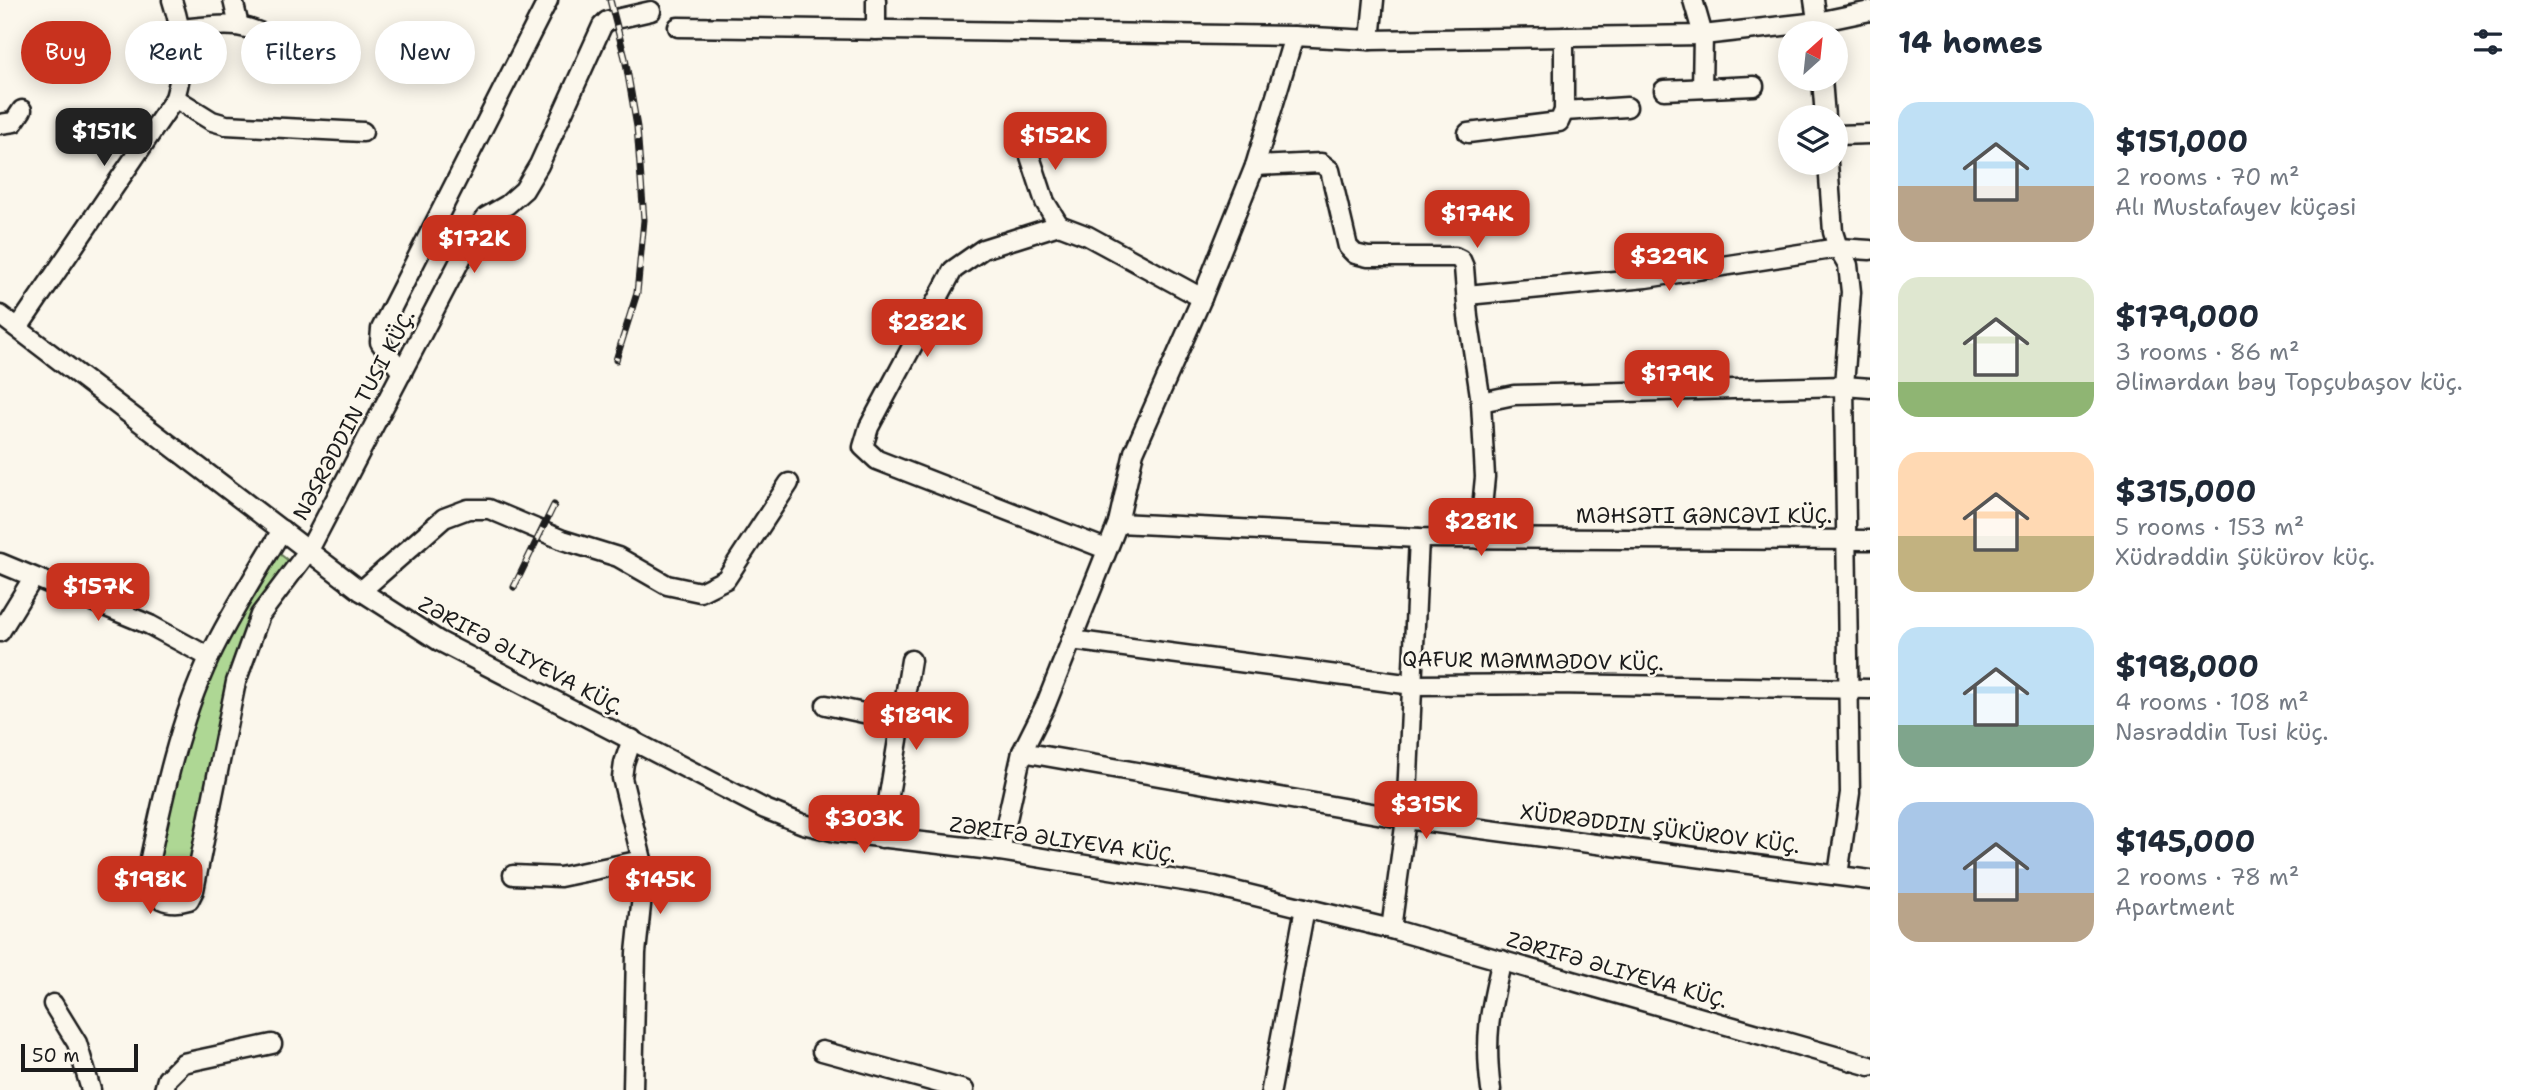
<!DOCTYPE html>
<meta charset="utf-8">
<style>
body{margin:0;font-family:"Shantell Sans",sans-serif;background:#f2f2f3;color:#1f2937;height:100vh;display:flex;flex-direction:column;font-size:26px;white-space:nowrap}
*{box-sizing:border-box;margin:0}
p{font-size:23px;color:#747a83}
.icon{flex:none;width:38px;height:38px;fill:none;stroke:currentColor;stroke-width:2;stroke-linecap:round;stroke-linejoin:round}
.map{position:relative;flex:1;overflow:hidden}
.drawer{display:flex;flex-direction:column;background:#fff;width:665px}
.drawer>*{flex:none}
.guide{position:absolute;left:21px;top:21px;width:665px;height:63px;display:flex;gap:14px}
.needle{width:46px;rotate:27deg}
.buttons{position:absolute;left:1778px;top:21px;display:grid;gap:14px}
.buttons a{display:grid;place-items:center;width:70px;height:70px;border-radius:50%;background:#fff;box-shadow:0 4px 18px #0003;font-size:35px}
.scale{position:absolute;left:21px;bottom:18px;width:117px;box-sizing:border-box;padding-left:7px;border:4px solid #1c1c1c;border-top:0;font-size:19px;line-height:24px;white-space:nowrap;color:#1c1c1c;-webkit-text-stroke:5px #fbf7ec;paint-order:stroke}
.price{position:absolute;translate:-50% -60px;padding:0 16px;border-radius:14px;background:#c8321e;color:#fff;font-size:23px;line-height:46px;filter:drop-shadow(0 2px 4px #0008)}
.price::after{content:'';position:absolute;left:50%;top:42px;width:21px;height:16px;margin-left:-10px;background:inherit;clip-path:polygon(0 0,100% 0,50% 100%)}
.price.current{background:#222;color:#fff}
ul{padding:0;list-style:none}
li{display:flex;align-items:center;gap:21px;height:175px;padding:0 28px}
li span{display:grid;place-items:center;flex:none;width:196px;height:140px;border-radius:21px;color:#555}
li>.icon{margin-inline-start:auto}
span .icon{width:84px;height:84px;fill:#fffc;stroke-width:1}
li b{font-size:30px}
h2{display:flex;justify-content:space-between;align-items:center;height:84px;padding:0 28px;font-size:30px}
.tag{padding:0 24px;border-radius:32px;background:#fff;box-shadow:0 4px 18px #0003;font-size:24px;line-height:63px}
.tag.current{background:#c8321e;color:#fff}
main{display:flex;flex:1;min-height:0}
.map>svg:first-child{display:block}
.green{fill:#aed794;stroke:#657a58;stroke-width:2}
.lines{fill:none;stroke-linecap:round;stroke-linejoin:round}
.minor-casing{stroke:#1c1c1c;stroke-width:23}
.minor{stroke:#fbf7ec;stroke-width:18}
.rail-casing{stroke:#1c1c1c;stroke-width:7}
.rail{stroke:#fbf7ec;stroke-width:4.5;stroke-dasharray:13;stroke-linecap:butt}
.labels{text-anchor:middle;dominant-baseline:central;stroke-width:5;stroke-linejoin:round;paint-order:stroke}
.street-label{font-size:21px;fill:#1c1c1c;stroke:#fbf7ec}
</style>
<main>
<div class="map">
<svg width="1870" height="1090" viewBox="0 0 1870 1090">
<rect width="100%" height="100%" fill="#fbf7ec"/>
<filter id="ink" filterUnits="userSpaceOnUse"><feTurbulence type="fractalNoise" baseFrequency=".0143" numOctaves="2"/><feDisplacementMap in="SourceGraphic" scale="14" xChannelSelector="R" yChannelSelector="G"/><feConvolveMatrix kernelMatrix="1 2 1 2 8 2 1 2 1" color-interpolation-filters="sRGB"/></filter>
<g filter="url(#ink)">
<path class="green" d="M276 551 294 565 258 610 185 890C173 894 163 892 154 881L153 871C170 809 184 745 206 684 223 637 251 594 276 551Z"/>
<g class="lines">
<defs>
<g id="minor">
<path d="M233 0 239 26"/>
<path d="M1693 0 1703 35 1702 88"/>
<path d="M1814 0 1819 33"/>
<path d="M678 27 1294 36 1370 40 1703 35 1818 22 1870 11"/>
<path d="M182 29C200 27 218 24 237 26 267 30 304 56 332 70"/>
<path d="M876 30V0"/>
<path d="M1370 40 1374 0"/>
<path d="M1822 79 1825 117"/>
<path d="M1664 90 1754 86"/>
<path d="M175 98 212 121 226 125 363 132"/>
<path d="M1564 111 1627 107"/>
<path d="M0 124 14 122 22 110"/>
<path d="M1022 132 1045 202 1059 225"/>
<path d="M1468 133 1559 122 1564 111V37"/>
<path d="M1836 135 1870 134"/>
<path d="M1828 163 1833 232 1838 248 1848 265 1851 292 1844 386 1850 793 1838 875"/>
<path d="M1255 166 1321 163 1330 170 1348 247 1355 254 1368 257H1455L1461 260 1464 267 1468 317 1481 402 1485 477 1479 539"/>
<path d="M1467 295 1646 278 1838 248 1870 250"/>
<path d="M0 315 361 591 439 641 765 809 803 824 836 832 1000 851 1214 886 1391 929 1870 1066"/>
<path d="M18 328 175 98C186 60 184 37 172 0"/>
<path d="M402 373 380 342 381 329 548 0"/>
<path d="M1481 402 1514 395 1844 386 1870 388"/>
<path d="M1118 523 1419 538 1870 540"/>
<path d="M282 530C258 571 231 612 210 656 177 726 162 802 146 877 150 900 169 906 189 900L194 890 236 682 260 615 309 550 475 232 486 217 507 205 524 190 539 165 602 26 607 21 651 11"/>
<path d="M1106 549 877 460 863 447 869 427 953 270 983 249 1059 225 1088 236 1202 298"/>
<path d="M0 563 150 625 209 657"/>
<path d="M361 591 444 518 468 509H489L563 540 618 557 667 585 700 592 726 579 789 483"/>
<path d="M0 632 33 578"/>
<path d="M1071 640 1413 685 1553 684 1870 689"/>
<path d="M826 705 901 721"/>
<path d="M632 739 624 763 622 778 642 860 643 886 636 953 633 1090"/>
<path d="M1022 752 1406 819 1870 880"/>
<path d="M882 838 911 660"/>
<path d="M1000 851 1022 752 1046 704 1118 523 1134 452 1202 298 1255 166 1294 36"/>
<path d="M513 875 560 877 642 860"/>
<path d="M1391 929 1406 819 1419 538"/>
<path d="M53 1004 77 1043 91 1090"/>
<path d="M822 1051 964 1090"/>
<path d="M164 1090 167 1079 183 1063 272 1044"/>
<path d="M1271 1090 1305 908"/>
<path d="M1491 1090C1484 1038 1490 1009 1502 960"/>
</g>
</defs>
<use href="#minor" class="minor-casing"/>
<use href="#minor" class="minor"/>
<defs>
<g id="rail">
<path d="M610 0 625 58 637 127 644 220 637 293 616 360"/>
<path d="M514 587 554 505"/>
</g>
</defs>
<use href="#rail" class="rail-casing"/>
<use href="#rail" class="rail"/>
</g>
</g>
<g class="labels">
<g class="street-label">
<text transform="translate(354 415) rotate(-62)">NƏSRƏDDIN TUSI KÜÇ.</text>
<text x="1704" y="516">MƏHSƏTI GƏNCƏVI KÜÇ.</text>
<text transform="translate(521 656) rotate(28)">ZƏRIFƏ ƏLIYEVA KÜÇ.</text>
<text transform="translate(1533 661) rotate(1)">QAFUR MƏMMƏDOV KÜÇ.</text>
<text transform="translate(1660 829) rotate(7)">XÜDRƏDDIN ŞÜKÜROV KÜÇ.</text>
<text transform="translate(1063 840) rotate(8)">ZƏRIFƏ ƏLIYEVA KÜÇ.</text>
<text transform="translate(1617 970) rotate(16)">ZƏRIFƏ ƏLIYEVA KÜÇ.</text>
</g>
</g>
</svg>
<div class="buttons">
<a><svg class="needle" viewBox="-14 -14 28 28"><path d="M0-13l5 13h-10z" fill="#e53935"/><path d="M0 13l5-13h-10z" fill="#747a83"/></svg></a>
<a><svg class="icon" aria-label="layers" viewBox="0 0 24 24"><path d="M12 4l9 5-9 5-9-5zM3 14l9 5 9-5"/></svg></a>
</div>
<div class="scale">50 m</div>
<b class="price current" style="left:104px;top:168px">$151K</b>
<b class="price" style="left:1055px;top:172px">$152K</b>
<b class="price" style="left:1477px;top:250px">$174K</b>
<b class="price" style="left:474px;top:275px">$172K</b>
<b class="price" style="left:1669px;top:293px">$329K</b>
<b class="price" style="left:927px;top:359px">$282K</b>
<b class="price" style="left:1677px;top:410px">$179K</b>
<b class="price" style="left:1481px;top:558px">$281K</b>
<b class="price" style="left:98px;top:623px">$157K</b>
<b class="price" style="left:916px;top:752px">$189K</b>
<b class="price" style="left:1426px;top:841px">$315K</b>
<b class="price" style="left:864px;top:855px">$303K</b>
<b class="price" style="left:150px;top:916px">$198K</b>
<b class="price" style="left:660px;top:916px">$145K</b>
<div class="guide">
<a class="tag current">Buy</a>
<a class="tag">Rent</a>
<a class="tag">Filters</a>
<a class="tag">New</a>
</div>
</div>
<section class="drawer">
<h2>14 homes<svg class="icon" aria-label="filters" viewBox="0 0 24 24"><path d="M4 7h16M4 17h16"/><circle cx="9" cy="7" r="2"/><circle cx="15" cy="17" r="2"/></svg></h2>
<ul>
<li><span style="background:linear-gradient(#bfe0f5 60%,#b9a48a 0)"><svg class="icon" aria-label="home" viewBox="0 0 24 24"><path d="M3 11l9-7 9 7M6 9v11h12V9"/></svg></span><div><b>$151,000</b><p>2 rooms · 70 m²</p><p>Alı Mustafayev küçəsi</p></div></li>
<li><span style="background:linear-gradient(#dfe7d0 75%,#8fb573 0)"><svg class="icon" aria-label="home" viewBox="0 0 24 24"><path d="M3 11l9-7 9 7M6 9v11h12V9"/></svg></span><div><b>$179,000</b><p>3 rooms · 86 m²</p><p>Əlimərdan bəy Topçubaşov küç.</p></div></li>
<li><span style="background:linear-gradient(#ffd9b3 60%,#c2b280 0)"><svg class="icon" aria-label="home" viewBox="0 0 24 24"><path d="M3 11l9-7 9 7M6 9v11h12V9"/></svg></span><div><b>$315,000</b><p>5 rooms · 153 m²</p><p>Xüdrəddin Şükürov küç.</p></div></li>
<li><span style="background:linear-gradient(#bfe0f5 70%,#7fa58c 0)"><svg class="icon" aria-label="home" viewBox="0 0 24 24"><path d="M3 11l9-7 9 7M6 9v11h12V9"/></svg></span><div><b>$198,000</b><p>4 rooms · 108 m²</p><p>Nəsrəddin Tusi küç.</p></div></li>
<li><span style="background:linear-gradient(#a9c7e8 65%,#b9a48a 0)"><svg class="icon" aria-label="home" viewBox="0 0 24 24"><path d="M3 11l9-7 9 7M6 9v11h12V9"/></svg></span><div><b>$145,000</b><p>2 rooms · 78 m²</p><p>Apartment</p></div></li>
</ul>
</section>
</main>
